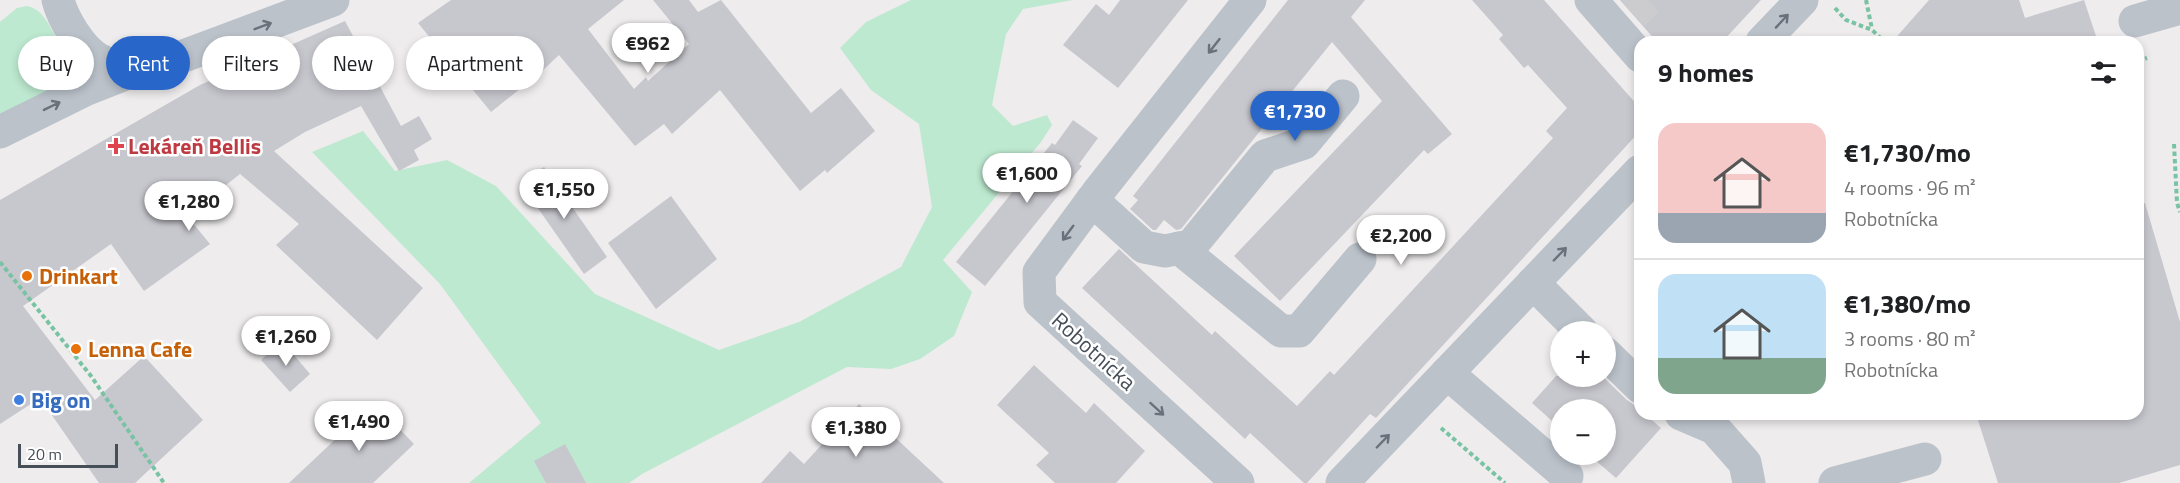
<!DOCTYPE html>
<meta charset="utf-8">
<style>
body{margin:0;font-family:"Titillium Web",sans-serif;background:#f6f6f6;color:#202124;height:100vh;display:flex;flex-direction:column;font-size:22px;white-space:nowrap}
*{box-sizing:border-box;margin:0}
p{font-size:20px;color:#757577}
.icon{flex:none;width:33px;height:33px;fill:none;stroke:currentColor;stroke-width:2;stroke-linecap:round;stroke-linejoin:round}
.map{position:relative;flex:1;overflow:hidden}
.sheet{position:absolute;left:1634px;top:36px;width:510px;height:384px;display:flex;flex-direction:column;background:#fff;border-radius:18px;box-shadow:0 3px 9px #0003}
.sheet>*{flex:none}
.top-card{position:absolute;left:18px;top:36px;width:570px;height:54px;display:flex;gap:12px}
.fabs{position:absolute;left:1550px;top:321px;display:grid;gap:12px}
.fabs a{display:grid;place-items:center;width:66px;height:66px;border-radius:50%;background:#fff;box-shadow:0 3px 9px #0003;font-size:30px}
.scale{position:absolute;left:18px;bottom:15px;width:100px;box-sizing:border-box;padding-left:6px;border:3px solid #464e57;border-top:0;font-size:16px;line-height:21px;white-space:nowrap;color:#464e57;-webkit-text-stroke:4px #fff;paint-order:stroke}
.price{position:absolute;translate:-50% -51px;padding:0 14px;border-radius:21px;background:#fff;color:#222;font-size:20px;line-height:39px;filter:drop-shadow(0 2px 3px #0008)}
.price::after{content:'';position:absolute;left:50%;top:36px;width:18px;height:14px;margin-left:-9px;background:inherit;clip-path:polygon(0 0,100% 0,50% 100%)}
.price.active{background:#2966ca;color:#fff}
ul{padding:0;list-style:none}
li{display:flex;align-items:center;gap:18px;height:150px;padding:0 24px}
li+li{border-top:2px solid #e0e0e0}
li span{display:grid;place-items:center;flex:none;width:168px;height:120px;border-radius:18px;color:#555}
li>.icon{margin-inline-start:auto}
span .icon{width:72px;height:72px;fill:#fffc;stroke-width:1}
li b{font-size:26px}
h2{display:flex;justify-content:space-between;align-items:center;height:72px;padding:0 24px;font-size:26px}
.pill{padding:0 21px;border-radius:27px;background:#fff;box-shadow:0 3px 9px #0003;font-size:21px;line-height:54px}
.pill.active{background:#2966ca;color:#fff}
.map>svg:first-child{display:block}
.green{fill:#bde9d0}
.building{fill:#c7c7ce}
.lines{fill:none;stroke-linecap:round;stroke-linejoin:round}
.minor-tunnel{stroke:#ccccce;stroke-width:33;stroke-dasharray:33 16;stroke-linecap:butt}
.path{stroke:#78c3a3;stroke-width:4;stroke-dasharray:4.5 3;stroke-linecap:butt}
.minor{stroke:#bbc2ca;stroke-width:33}
.oneway{stroke:#69717a}
.health-dot{fill:#e0444e;stroke:#fff;stroke-width:2}
.food-dot{fill:#e8710a;stroke:#fff;stroke-width:2}
.shop-dot{fill:#3f7fe0;stroke:#fff;stroke-width:2}
.labels{text-anchor:middle;dominant-baseline:central;stroke-width:5;stroke-linejoin:round;paint-order:stroke}
.health-label{font-size:22px;font-weight:bold;fill:#be3a42;stroke:#fff;text-anchor:start}
.food-label{font-size:22px;font-weight:bold;fill:#c56008;stroke:#fff;text-anchor:start}
.street-label{font-size:22px;fill:#464e57;stroke:#fff}
.shop-label{font-size:22px;font-weight:bold;fill:#366cbe;stroke:#fff;text-anchor:start}
</style>
<div class="map">
<svg width="2180" height="483" viewBox="0 0 2180 483">
<rect width="100%" height="100%" fill="#eeecec"/>
<g class="green">
<path d="M911 0H1073L1023 9 1006 34 992 105 1013 126 1047 115 1052 125 1041 142 943 260 972 292 954 336 920 359 891 369 847 367 642 474 629 483H469L541 423 440 284 312 152 363 131 395 171 447 160 496 186 595 294 719 350 799 322 901 267 932 207 919 124 871 90 840 48 866 22Z"/>
<path d="M27 6C42 9 47 22 55 35 59 42 67 50 69 59 75 91 23 106 0 118V22L17 8Z"/>
</g>
<g class="building">
<path d="M451 0H624L588 29 634 89 646 77 648 81 689 44 653 0H689L698 12 721 0 811 113 841 88 875 131 827 173 825 170 800 191 720 90 672 134 664 124 635 146 559 55 523 89 521 88 491 112 418 23Z"/>
<path d="M1120 0H1188L1118 88 1063 45 1096 4 1109 15Z"/>
<path d="M1288 0H1365L1351 17 1452 134 1428 154 1424 150 1280 301 1234 256 1382 101 1332 42 1181 229 1176 230 1164 220 1156 230H1153L1130 209 1138 200 1133 196Z"/>
<path d="M1472 0H1544L1640 108V131L1376 418 1370 414 1307 483H1304L1250 433 1245 439 1082 288 1119 249 1212 335 1215 331 1297 406 1330 371 1334 375 1553 138 1546 131 1567 108 1528 65 1524 68 1499 39 1503 35Z"/>
<path d="M1620 0H1761L1722 42H1657Z"/>
<path d="M1929 0H2019L2025 18 2084 0 2098 42H1892Z"/>
<path d="M345 21 401 126 419 116 432 139 414 150 419 160 399 171 361 106 305 132 274 151 423 288 377 340 276 245 299 224 240 174 187 216 210 244 144 291 111 244 23 306 95 400 144 356 203 420 135 483H99L40 398 0 424V200L200 85Z"/>
<path d="M1073 120 1098 138 1079 164 1082 166 985 286 956 262 1052 143 1055 145Z"/>
<path d="M544 167 607 257 584 274 521 184Z"/>
<path d="M671 196 717 259 656 309 608 243Z"/>
<path d="M2145 203 2180 322V465L2119 483H1998L1976 414H2138V204Z"/>
<path d="M282 341 310 374 290 392 261 360Z"/>
<path d="M1034 365 1086 413 1094 403 1145 451 1116 483H1055L1036 465 1049 453 997 405Z"/>
<path d="M1556 376H1602L1627 400 1640 409V414H1645L1661 428 1616 478 1588 454H1605V410H1560V428L1532 403Z"/>
<path d="M374 403 414 444 373 483H289Z"/>
<path d="M859 404 944 483H761L790 451 804 464Z"/>
<path d="M565 444 586 483H546L534 461Z"/>
</g>
<g class="lines">
<path class="minor-tunnel" d="M1633 14 1648 0"/>
<g class="path">
<path d="M1866 0 1872 29"/>
<path d="M1835 8 1846 20 1872 30 1885 42"/>
<path d="M2138 61 2147 58"/>
<path d="M2174 144 2177 203 2180 212"/>
<path d="M0 262 91 376 164 483"/>
<path d="M1441 428 1505 483"/>
</g>
<g class="minor">
<path d="M58 0C63 19 80 48 98 59 107 64 118 68 128 73"/>
<path d="M1591 0 1640 56"/>
<path d="M2135 21 2180 8"/>
<path d="M1762 42 1802 0"/>
<path d="M0 132 85 90 128 73 173 60 333 0"/>
<path d="M1092 200 1144 247 1165 251 1191 246 1265 156 1304 143 1343 96"/>
<path d="M1179 248 1281 331H1299L1360 259"/>
<path d="M1533 283 1582 332"/>
<path d="M1605 353 1640 387"/>
<path d="M1447 373 1567 476"/>
<path d="M1681 414 1714 428 1745 463 1749 483"/>
<path d="M1238 483 1040 302 1039 272 1098 192 1250 0"/>
<path d="M1342 483 1640 171"/>
<path d="M1835 483 1925 459"/>
</g>
</g>
<defs><path id="oneway-shaft" d="M-6 0H5M1.5-3L5.5 0L1.5 3" fill="none" stroke-width="1.6" stroke-linecap="round" stroke-linejoin="round" transform="scale(1.5)"/></defs>
<g class="oneway">
<use href="#oneway-shaft" transform="translate(1782 21) rotate(-47)"/>
<use href="#oneway-shaft" transform="translate(263 26) rotate(-21)"/>
<use href="#oneway-shaft" transform="translate(1214 46) rotate(128)"/>
<use href="#oneway-shaft" transform="translate(52 106) rotate(-26)"/>
<use href="#oneway-shaft" transform="translate(1068 233) rotate(126)"/>
<use href="#oneway-shaft" transform="translate(1560 254) rotate(-46)"/>
<use href="#oneway-shaft" transform="translate(1157 409) rotate(42)"/>
<use href="#oneway-shaft" transform="translate(1383 441) rotate(-46)"/>
</g>
<path class="health-dot" d="M113 137h6v6h6v6h-6v6h-6v-6h-6v-6h6z"/>
<g class="food-dot">
<circle cx="27" cy="276" r="6"/>
<circle cx="76" cy="349" r="6"/>
</g>
<circle class="shop-dot" cx="19" cy="400" r="6"/>
<g class="labels">
<g class="health-label">
<text x="128" y="146">Lekáreň Bellis</text>
</g>
<g class="food-label">
<text x="39" y="276">Drinkart</text>
<text x="88" y="349">Lenna Cafe</text>
</g>
<g class="street-label">
<text transform="translate(1094 351) rotate(42)">Robotnícka</text>
</g>
<g class="shop-label">
<text x="31" y="400">Big on</text>
</g>
</g>
</svg>
<div class="fabs">
<a>+</a>
<a>−</a>
</div>
<div class="scale">20 m</div>
<b class="price" style="left:648px;top:74px">€962</b>
<b class="price active" style="left:1295px;top:142px">€1,730</b>
<b class="price" style="left:1027px;top:204px">€1,600</b>
<b class="price" style="left:564px;top:220px">€1,550</b>
<b class="price" style="left:189px;top:232px">€1,280</b>
<b class="price" style="left:1401px;top:266px">€2,200</b>
<b class="price" style="left:286px;top:367px">€1,260</b>
<b class="price" style="left:359px;top:452px">€1,490</b>
<b class="price" style="left:856px;top:458px">€1,380</b>
<div class="top-card">
<a class="pill">Buy</a>
<a class="pill active">Rent</a>
<a class="pill">Filters</a>
<a class="pill">New</a>
<a class="pill">Apartment</a>
</div>
<section class="sheet">
<h2>9 homes<svg class="icon" aria-label="filters" viewBox="0 0 24 24"><path d="M4 7h16M4 17h16"/><circle cx="9" cy="7" r="2"/><circle cx="15" cy="17" r="2"/></svg></h2>
<ul>
<li><span style="background:linear-gradient(#f6c9c9 75%,#9aa5b1 0)"><svg class="icon" aria-label="home" viewBox="0 0 24 24"><path d="M3 11l9-7 9 7M6 9v11h12V9"/></svg></span><div><b>€1,730/mo</b><p>4 rooms · 96 m²</p><p>Robotnícka</p></div></li>
<li><span style="background:linear-gradient(#bfe0f5 70%,#7fa58c 0)"><svg class="icon" aria-label="home" viewBox="0 0 24 24"><path d="M3 11l9-7 9 7M6 9v11h12V9"/></svg></span><div><b>€1,380/mo</b><p>3 rooms · 80 m²</p><p>Robotnícka</p></div></li>
</ul>
</section>
</div>
